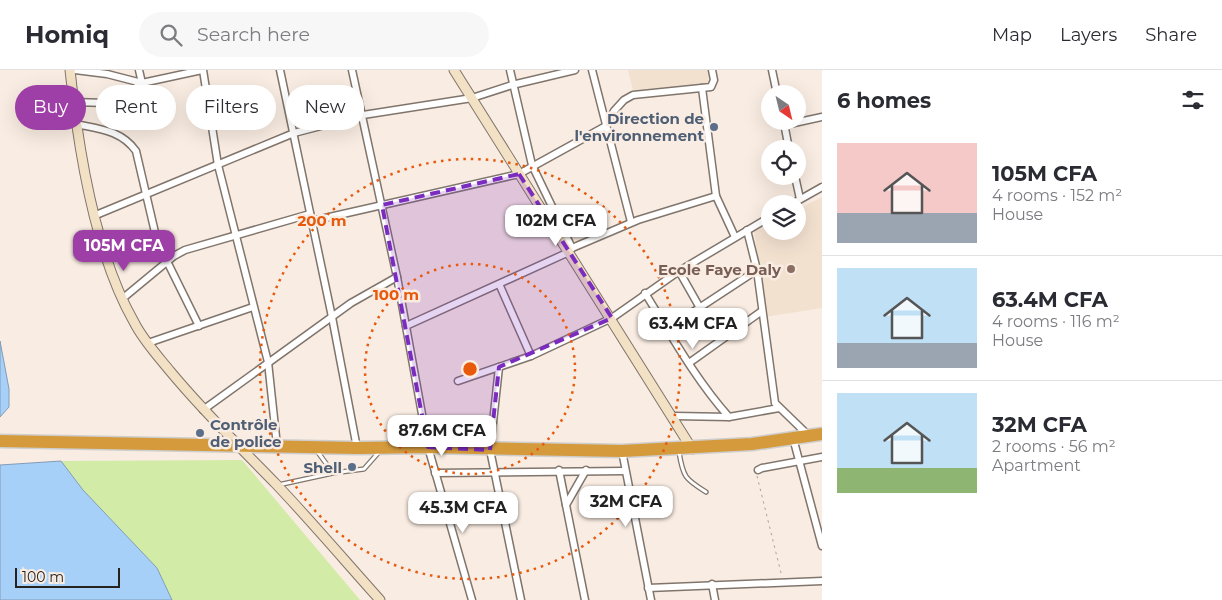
<!DOCTYPE html>
<meta charset="utf-8">
<style>
body{margin:0;font-family:Montserrat,sans-serif;background:#f7f7f7;color:#2b2b33;height:100vh;display:flex;flex-direction:column;font-size:19px;white-space:nowrap}
*{box-sizing:border-box;margin:0}
p{font-size:16px;color:#7c7c81}
.icon{flex:none;width:28px;height:28px;fill:none;stroke:currentColor;stroke-width:2;stroke-linecap:round;stroke-linejoin:round}
.map{position:relative;flex:1;overflow:hidden}
.sheet{display:flex;flex-direction:column;background:#fff;width:400px}
.sheet>*{flex:none}
.top-card{position:absolute;left:15px;top:15px;width:475px;height:45px;display:flex;gap:10px}
.needle{width:32px;rotate:145deg}
.buttons{position:absolute;left:761px;top:15px;display:grid;gap:10px}
.buttons a{display:grid;place-items:center;width:45px;height:45px;border-radius:50%;background:#fff;box-shadow:0 5px 20px #0002;font-size:25px}
.scale{position:absolute;left:15px;bottom:12px;width:105px;box-sizing:border-box;padding-left:5px;border:2px solid #26221e;border-top:0;font-size:14px;line-height:18px;white-space:nowrap;color:#26221e;-webkit-text-stroke:4px #f9ece2;paint-order:stroke}
.price{position:absolute;translate:-50% -42px;padding:0 11px;border-radius:10px;background:#fff;color:#222;font-size:16px;line-height:32px;filter:drop-shadow(0 1px 2px #0008)}
.price::after{content:'';position:absolute;left:50%;top:30px;width:15px;height:11px;margin-left:-8px;background:inherit;clip-path:polygon(0 0,100% 0,50% 100%)}
.price.selected{background:#9e3fa7;color:#fff}
ul{padding:0;list-style:none}
li{display:flex;align-items:center;gap:15px;height:125px;padding:0 15px}
li+li{border-top:1px solid #e1e1e2}
li span{display:grid;place-items:center;flex:none;width:140px;height:100px;border-radius:0px;color:#555}
li>.icon{margin-inline-start:auto}
span .icon{width:60px;height:60px;fill:#fffc;stroke-width:1}
li b{font-size:21px}
h2{display:flex;justify-content:space-between;align-items:center;height:60px;padding:0 15px;font-size:21px}
.tag{padding:0 18px;border-radius:22px;background:#fff;box-shadow:0 5px 20px #0002;font-size:18px;line-height:45px}
.tag.selected{background:#9e3fa7;color:#fff}
header{display:flex;align-items:center;gap:30px;box-sizing:border-box;height:70px;padding:0 25px;background:#fff;border-bottom:1px solid #e1e1e2}
header strong{font-size:24px}
nav{display:flex;gap:28px;margin-inline-start:auto;font-size:18px}
.search{width:350px;height:45px;background:#f7f7f7;display:flex;align-items:center;gap:12px;box-sizing:border-box;padding:0 18px;border-radius:28px;color:#7c7c81;font-size:19px}
main{display:flex;flex:1;min-height:0}
.map>svg:first-child{display:block}
.built{fill:#f3e1d0}
.green{fill:#d2eba6}
.water{fill:#a7d0f9;stroke:#809cb7}
.lines{fill:none;stroke-linecap:round;stroke-linejoin:round}
.lane-casing{stroke:#80756c;stroke-width:5.5}
.street-casing{stroke:#80756c;stroke-width:9}
.secondary-casing{stroke:#80756c;stroke-width:11}
.highway-casing{stroke:#cfcece;stroke-width:15}
.path{stroke:#aea49d;stroke-width:1;stroke-dasharray:2.5 4;stroke-linecap:butt}
.lane{stroke:#fff;stroke-width:3}
.street{stroke:#fff;stroke-width:6}
.secondary{stroke:#f2e1c4;stroke-width:9}
.highway{stroke:#d49a3c;stroke-width:12}
.marked{fill:#7b2cbf;fill-opacity:0.2;stroke:#7b2cbf;stroke-width:4;stroke-dasharray:10 6;stroke-linejoin:round}
.ring{fill:none;stroke:#e8590c;stroke-width:2.5;stroke-dasharray:2.5 5}
.service-dot{fill:#5c6f8a;stroke:#f9ece2;stroke-width:2}
.education-dot{fill:#8d6e63;stroke:#f9ece2;stroke-width:2}
.labels{text-anchor:middle;dominant-baseline:central;stroke-width:5;stroke-linejoin:round;paint-order:stroke}
.service-label{font-size:15px;font-weight:bold;fill:#4e5e75;stroke:#f9ece2;text-anchor:end}
.education-label{font-size:15px;font-weight:bold;fill:#785e54;stroke:#f9ece2;text-anchor:end}
.centre{fill:#e8590c;stroke:#f9ece2;stroke-width:2.5}
.ring-label{font-size:15px;text-anchor:middle;font-weight:bold;fill:#e8590c;stroke:#f9ece2;stroke-width:5;stroke-linejoin:round;paint-order:stroke}
</style>
<header>
<strong>Homiq</strong>
<div class="search"><svg class="icon" aria-label="search" viewBox="0 0 24 24"><circle cx="10" cy="10" r="6"/><path d="M15 15l6 6"/></svg>Search here</div>
<nav><a>Map</a><a>Layers</a><a>Share</a></nav>
</header>
<main>
<div class="map">
<svg width="822" height="530" viewBox="0 0 822 530">
<rect width="100%" height="100%" fill="#f9ece2"/>
<g class="built">
<path d="M628 0H707L709 14 633 20Z"/>
<path d="M822 127V238L765 247 754 160 770 153V161H798V139Z"/>
</g>
<path class="green" d="M242 390 360 530H172L157 498 83 420 61 391Z"/>
<g class="water">
<path d="M0 271 9 319V337L0 347Z"/>
<path d="M61 391 83 420 157 498 172 530H0V395Z"/>
</g>
<g class="lines">
<defs>
<g id="lane">
<path d="M317 381 333 403 364 399 379 382"/>
<path d="M679 382C683 407 685 409 706 422"/>
<path d="M278 415 333 403"/>
</g>
<g id="street">
<path d="M75 0 107 4 142 13 139 0"/>
<path d="M203 0 218 95 268 292 277 376"/>
<path d="M280 0 332 247 357 378"/>
<path d="M352 0 397 207 428 377 472 530"/>
<path d="M510 0 532 95 572 178"/>
<path d="M592 0 631 152"/>
<path d="M772 0 777 24"/>
<path d="M702 18 716 126 735 167"/>
<path d="M73 32 107 33 128 23 142 13 202 0"/>
<path d="M784 53 789 79"/>
<path d="M76 54C99 59 121 60 136 81L157 171 199 256"/>
<path d="M785 55 822 47"/>
<path d="M795 106 800 129"/>
<path d="M792 134 822 117"/>
<path d="M96 145 294 63 363 45 472 28 512 15 575 0"/>
<path d="M312 151 519 104 606 56 614 41 624 30 633 25 711 17 714 10 712 0"/>
<path d="M747 160 757 200 775 333 808 365"/>
<path d="M679 201 700 238"/>
<path d="M500 216 531 286"/>
<path d="M645 223C671 265 696 310 729 347"/>
<path d="M122 229 174 186 185 180 310 144"/>
<path d="M406 256 569 182 572 178 638 150 716 126"/>
<path d="M667 259 757 200"/>
<path d="M148 273 253 237"/>
<path d="M689 293 762 241"/>
<path d="M499 297 490 380 521 530"/>
<path d="M458 311 531 286 612 248 679 201 770 147"/>
<path d="M203 340 351 233 397 207"/>
<path d="M674 346 729 347 779 338"/>
<path d="M793 368 822 476"/>
<path d="M622 381 651 530"/>
<path d="M559 400 566 435"/>
<path d="M758 400 762 398 822 387"/>
<path d="M435 403 625 401"/>
<path d="M712 514 715 530"/>
<path d="M648 518 822 511"/>
<path d="M585 530 566 435 586 400"/>
</g>
<g id="secondary">
<path d="M70 0C78 77 95 184 134 252 143 270 157 285 170 301 203 341 240 377 276 414 312 452 345 491 380 530"/>
<path d="M454 0 692 379"/>
</g>
<path id="highway" d="M0 371 357 378 428 377 622 381 752 374 822 364"/>
</defs>
<use href="#lane" class="lane-casing"/>
<use href="#street" class="street-casing"/>
<use href="#secondary" class="secondary-casing"/>
<use href="#highway" class="highway-casing"/>
<path class="path" d="M757 406 782 507"/>
<use href="#lane" class="lane"/>
<use href="#street" class="street"/>
<use href="#secondary" class="secondary"/>
<use href="#highway" class="highway"/>
</g>
<path class="marked" d="M519 104 612 248 499 297 490 380 428 377 382 135Z"/>
<g class="ring">
<circle cx="470" cy="299" r="105"/>
<circle cx="470" cy="299" r="210"/>
</g>
<g class="service-dot">
<circle cx="714" cy="57" r="5"/>
<circle cx="200" cy="363" r="5"/>
<circle cx="352" cy="397" r="5"/>
</g>
<circle class="education-dot" cx="791" cy="199" r="5"/>
<g class="labels">
<g class="service-label">
<text x="704" y="48">Direction de<tspan x="704" dy="17">l'environnement</tspan></text>
<text x="210" y="354" text-anchor="start">Contrôle<tspan x="210" dy="17">de police</tspan></text>
<text x="342" y="397">Shell</text>
</g>
<g class="education-label">
<text x="781" y="199">Ecole Faye Daly</text>
</g>
</g>
<circle cx="470" cy="299" r="8" class="centre"/>
<g class="ring-label">
<text x="322" y="156">200 m</text>
<text x="396" y="230">100 m</text>
</g>
</svg>
<div class="buttons">
<a><svg class="needle" viewBox="-14 -14 28 28"><path d="M0-13l5 13h-10z" fill="#e53935"/><path d="M0 13l5-13h-10z" fill="#7c7c81"/></svg></a>
<a><svg class="icon" aria-label="locate" viewBox="0 0 24 24"><circle cx="12" cy="12" r="6"/><path d="M12 2v4M12 18v4M2 12h4M18 12h4"/></svg></a>
<a><svg class="icon" aria-label="layers" viewBox="0 0 24 24"><path d="M12 4l9 5-9 5-9-5zM3 14l9 5 9-5"/></svg></a>
</div>
<div class="scale">100 m</div>
<b class="price" style="left:556px;top:177px">102M CFA</b>
<b class="price selected" style="left:124px;top:202px">105M CFA</b>
<b class="price" style="left:693px;top:280px">63.4M CFA</b>
<b class="price" style="left:442px;top:387px">87.6M CFA</b>
<b class="price" style="left:626px;top:458px">32M CFA</b>
<b class="price" style="left:463px;top:464px">45.3M CFA</b>
<div class="top-card">
<a class="tag selected">Buy</a>
<a class="tag">Rent</a>
<a class="tag">Filters</a>
<a class="tag">New</a>
</div>
</div>
<section class="sheet">
<h2>6 homes<svg class="icon" aria-label="filters" viewBox="0 0 24 24"><path d="M4 7h16M4 17h16"/><circle cx="9" cy="7" r="2"/><circle cx="15" cy="17" r="2"/></svg></h2>
<ul>
<li><span style="background:linear-gradient(#f6c9c9 70%,#9aa5b1 0)"><svg class="icon" aria-label="home" viewBox="0 0 24 24"><path d="M3 11l9-7 9 7M6 9v11h12V9"/></svg></span><div><b>105M CFA</b><p>4 rooms · 152 m²</p><p>House</p></div></li>
<li><span style="background:linear-gradient(#bfe0f5 75%,#9aa5b1 0)"><svg class="icon" aria-label="home" viewBox="0 0 24 24"><path d="M3 11l9-7 9 7M6 9v11h12V9"/></svg></span><div><b>63.4M CFA</b><p>4 rooms · 116 m²</p><p>House</p></div></li>
<li><span style="background:linear-gradient(#bfe0f5 75%,#8fb573 0)"><svg class="icon" aria-label="home" viewBox="0 0 24 24"><path d="M3 11l9-7 9 7M6 9v11h12V9"/></svg></span><div><b>32M CFA</b><p>2 rooms · 56 m²</p><p>Apartment</p></div></li>
</ul>
</section>
</main>
